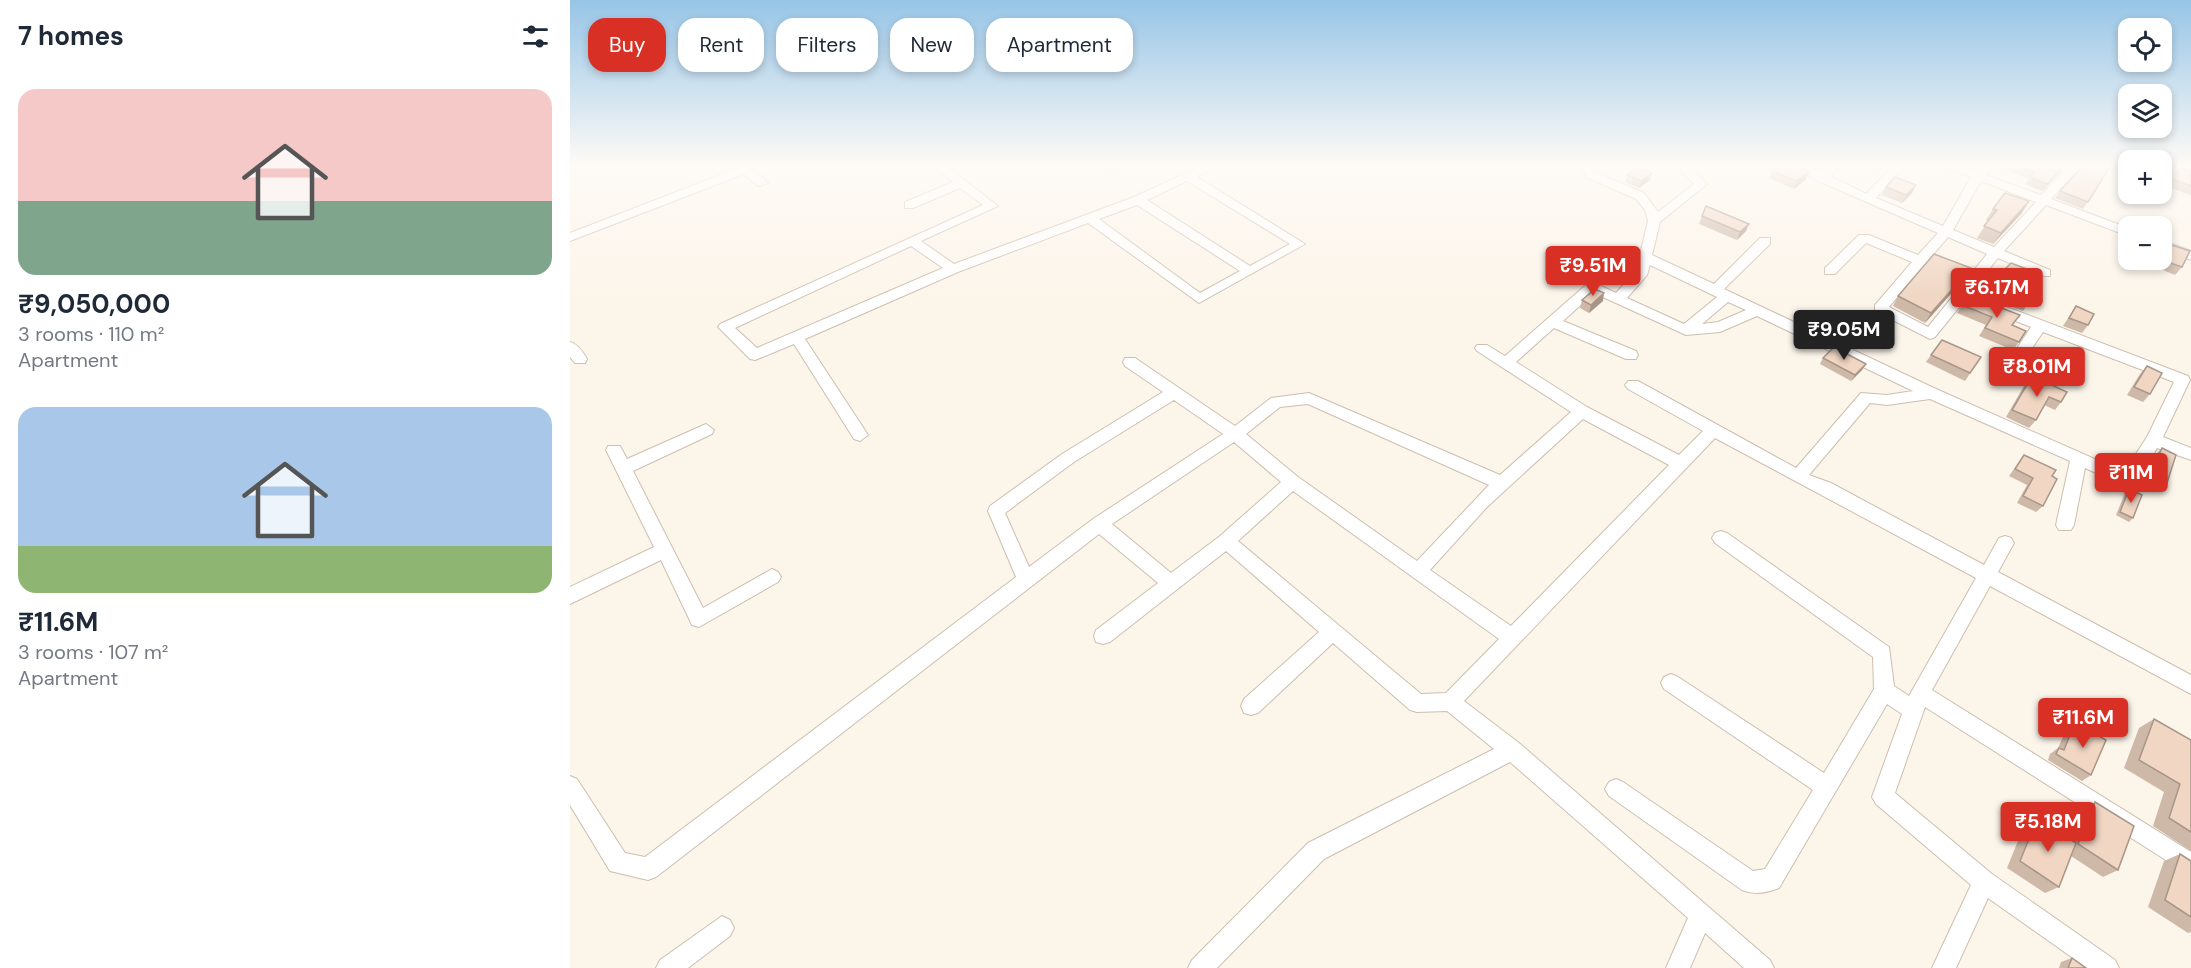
<!DOCTYPE html>
<meta charset="utf-8">
<style>
body{margin:0;font-family:"DM Sans",sans-serif;background:#f6f6f7;color:#1f2937;height:100vh;display:flex;flex-direction:column;font-size:22px;white-space:nowrap}
*{box-sizing:border-box;margin:0}
p{font-size:20px;color:#747a83}
.icon{flex:none;width:33px;height:33px;fill:none;stroke:currentColor;stroke-width:2;stroke-linecap:round;stroke-linejoin:round}
.map{position:relative;flex:1;overflow:hidden}
.details{display:flex;flex-direction:column;background:#fff;width:570px}
.details>*{flex:none}
.top-card{position:absolute;left:18px;top:18px;width:570px;height:54px;display:flex;gap:12px}
.fabs{position:absolute;left:1548px;top:18px;display:grid;gap:12px}
.fabs a{display:grid;place-items:center;width:54px;height:54px;border-radius:12px;background:#fff;box-shadow:0 3px 9px #0003;font-size:30px}
.price{position:absolute;translate:-50% -51px;padding:0 14px;border-radius:6px;background:#d93025;color:#fff;font-size:20px;line-height:39px;filter:drop-shadow(0 2px 3px #0008)}
.price::after{content:'';position:absolute;left:50%;top:36px;width:18px;height:14px;margin-left:-9px;background:inherit;clip-path:polygon(0 0,100% 0,50% 100%)}
.price.active{background:#222;color:#fff}
ul{padding:0;list-style:none}
li{display:grid;align-content:center;gap:12px;height:318px;padding:0 18px}
li span{display:grid;place-items:center;height:186px;border-radius:18px;color:#555}
li>.icon{margin-inline-start:auto}
span .icon{width:108px;height:108px;fill:#fffc;stroke-width:1}
li b{font-size:26px}
h2{display:flex;justify-content:space-between;align-items:center;height:72px;padding:0 18px;font-size:26px}
.tag{padding:0 21px;border-radius:18px;background:#fff;box-shadow:0 3px 9px #0003;font-size:21px;line-height:54px}
.tag.active{background:#d93025;color:#fff}
main{display:flex;flex:1;min-height:0}
.map>svg:first-child{display:block}
.lines{fill:none;stroke-linecap:round;stroke-linejoin:round}
.street-casing{stroke:#cdbeb0;stroke-width:2}
.street{fill:#fff;fill-rule:evenodd}
.wall{fill:#ceb8a8}
.shaded-wall{fill:#a89688}
.building{fill:#f0d6c3;stroke:#a89688;stroke-width:1.5}
</style>
<main>
<section class="details">
<h2>7 homes<svg class="icon" aria-label="filters" viewBox="0 0 24 24"><path d="M4 7h16M4 17h16"/><circle cx="9" cy="7" r="2"/><circle cx="15" cy="17" r="2"/></svg></h2>
<ul>
<li><span style="background:linear-gradient(#f6c9c9 60%,#7fa58c 0)"><svg class="icon" aria-label="home" viewBox="0 0 24 24"><path d="M3 11l9-7 9 7M6 9v11h12V9"/></svg></span><div><b>₹9,050,000</b><p>3 rooms · 110 m²</p><p>Apartment</p></div></li>
<li><span style="background:linear-gradient(#a9c7e8 75%,#8fb573 0)"><svg class="icon" aria-label="home" viewBox="0 0 24 24"><path d="M3 11l9-7 9 7M6 9v11h12V9"/></svg></span><div><b>₹11.6M</b><p>3 rooms · 107 m²</p><p>Apartment</p></div></li>
</ul>
</section>
<div class="map">
<svg width="1621" height="968" viewBox="0 0 1621 968">
<rect width="100%" height="100%" fill="#fcf5ea"/>
<g class="lines">
<defs>
<g id="street">
<path d="M165 165 181 167 198 183 188 186 174 174 0 241V233L168 168Z"/>
<path d="M362 165H375L428 206 351 241 384 264 564 197 634 165H648L627 177 735 244 629 303 518 223 388 272 235 339 298 435 290 441 284 439 224 344 185 360 180 359 148 327 150 324 413 205 390 188 343 208H335V202L383 182ZM617 181 720 244 680 266 577 200ZM567 205 670 271 630 293 529 219ZM341 246 373 268 187 348 165 328Z"/>
<path d="M539 165H555L540 172 534 168Z"/>
<path d="M1011 165H1023L1025 172 1074 193 1088 212 1124 184 1107 165H1119L1137 184 1090 222 1082 255 1144 284 1190 238H1200V244L1154 289 1366 389 1545 468 1558 466 1577 437 1604 382 1473 332 1448 369H1438L1436 365 1461 327 1394 301 1365 337 1360 339 1305 311V305L1342 262 1296 243 1265 274H1255V268L1289 235H1299L1348 255 1368 233 1248 181 1221 165H1235L1251 172 1258 165H1270L1260 176 1296 194 1324 165H1336L1306 198 1373 226 1401 177 1375 167 1373 165H1389L1406 171 1413 165H1425L1416 175 1471 195 1500 165H1512L1481 199 1558 228V236L1476 205 1434 251 1480 270V276H1470L1428 258 1400 293 1618 376 1620 380 1593 437 1621 448V460L1587 448C1582 456 1577 469 1569 476 1554 489 1529 474 1515 468L1504 525 1501 530H1489L1486 525 1500 461 1360 399 1317 405 1300 403 1239 475 1261 483 1414 565 1429 538 1435 536 1441 538 1444 543 1428 572 1621 675V694L1420 586 1362 690 1621 852V876L1355 707 1325 793 1422 874 1545 960 1549 968H1517L1418 898 1386 968H1362L1401 885 1306 804 1302 797 1332 714 1317 704 1209 888C1197 893 1184 895 1172 890L1039 796 1035 789 1039 782 1046 779 1053 782 1183 871 1195 869 1243 790 1094 689 1091 683 1094 677 1101 674 1108 677 1254 773 1304 689 1303 657 1145 543 1142 538 1145 533 1151 531 1157 533 1319 647 1324 686 1339 696 1406 578 1145 438 894 701 949 743 1200 960 1204 968H1174L1135 933 1120 968H1096L1118 918 940 762 754 859 647 968H618L622 960 738 843 924 749 877 711 847 712 840 710 763 643 688 713 681 715 674 713 671 706 674 699 749 632 656 551 540 642 533 644 526 642 524 636 526 630 588 583 529 534 86 877 78 880 40 871 0 805V776L7 779 55 853 75 857 446 577 418 511 420 506 492 454 593 392 555 366 553 362 555 358H565L665 426 701 398 739 393 930 475 1001 412 907 351 905 348 907 345H917L935 356 1017 284H1027L1046 293 1066 271 1078 221 1075 210 1066 199 1016 177ZM1411 181 1466 202 1424 247 1383 230ZM1378 237 1417 254 1358 327 1319 307ZM1080 265 1147 297 1114 324 1057 298 1077 275ZM1024 293 1116 335 1150 332 1187 316 1343 391 1317 395 1291 393 1226 468 1068 381H1058L1055 385 1058 389 1133 431 1109 455 1017 407 946 362 984 328 1056 359H1066L1068 355 1066 351 993 321ZM1158 302 1176 310 1148 322 1132 324ZM604 400 653 434 523 519 459 567 435 513 504 462ZM738 404 919 485 847 561 728 477 676 434 710 407ZM1013 419 1099 465 941 626 860 570 917 507ZM664 442 711 482 650 536 601 573 542 524ZM723 491 929 639 876 693 851 694 668 541Z"/>
<path d="M1592 165H1606L1621 169V177L1592 168Z"/>
<path d="M1592 240 1621 251V260L1592 248Z"/>
<path d="M0 342C8 344 13 352 17 359L15 363H5L0 357Z"/>
<path d="M136 424 144 430 142 434 63 471 133 608 202 569 208 572 211 577 208 582 129 627 122 625 91 560 0 604V587L84 547 36 450 38 446H50L57 459Z"/>
<path d="M152 916 160 920 164 928 160 936 118 968H86L90 960Z"/>
</g>
</defs>
<use href="#street" class="street-casing"/>
<use href="#street" class="street"/>
</g>
<g class="wall">
<path d="M1232 165 1231 168 1239 172 1236 179 1224 189 1199 178 1202 171Z"/>
<path d="M1296 165H1319L1311 171Z"/>
<path d="M1433 165H1497L1472 191 1455 184 1459 179 1431 168Z"/>
<path d="M1513 165H1541L1513 209 1485 198 1490 191Z"/>
<path d="M1621 171V195L1593 185 1599 178Z"/>
<path d="M1082 173 1080 180 1069 188 1055 182 1057 175Z"/>
<path d="M1346 185 1342 193 1332 203 1312 195 1316 187Z"/>
<path d="M1423 209 1452 213 1423 244 1407 238 1418 221 1416 220Z"/>
<path d="M1132 216 1176 231 1167 240 1129 224Z"/>
<path d="M1602 245 1612 267 1605 275 1588 268 1596 253Z"/>
<path d="M1457 269 1444 286 1464 294 1453 311 1404 292 1410 282 1426 278Z"/>
<path d="M1394 279 1355 323 1323 306 1328 296Z"/>
<path d="M1012 300 1033 301 1019 313 1010 308Z"/>
<path d="M1392 305 1442 325 1449 342 1443 350 1409 336 1416 325 1387 313Z"/>
<path d="M1506 306 1518 325 1512 333 1493 326Z"/>
<path d="M1361 355 1411 357 1395 381 1356 362Z"/>
<path d="M1253 358 1296 364 1292 370 1281 381 1250 364Z"/>
<path d="M1577 366 1580 394 1573 402 1557 395 1570 374Z"/>
<path d="M1462 376 1491 402 1485 410 1474 405 1466 420 1459 428 1436 417 1455 384Z"/>
<path d="M1592 448 1596 486 1589 492 1571 484 1586 454Z"/>
<path d="M1454 455 1482 476 1473 506 1466 512 1447 503 1457 485 1439 476Z"/>
<path d="M1559 489 1563 518 1559 522 1546 515 1555 493Z"/>
<path d="M1584 719 1621 740V851L1583 826 1594 792 1554 768 1569 728Z"/>
<path d="M1505 722 1521 775 1512 781 1478 760 1480 754 1488 748 1497 728Z"/>
<path d="M1525 802 1548 870 1533 877 1501 856 1489 887 1475 893 1437 868 1454 826 1467 819 1499 839 1511 810Z"/>
<path d="M1610 854 1621 861V932L1618 933 1578 907 1594 861Z"/>
<path d="M1502 958 1516 968H1489L1491 962Z"/>
</g>
<g class="shaded-wall">
<path d="M1315 165H1319L1311 171Z"/>
<path d="M1495 165H1497L1472 191 1477 184Z"/>
<path d="M1239 172 1236 179 1224 189 1227 181Z"/>
<path d="M1082 173 1080 180 1069 188 1071 181Z"/>
<path d="M1346 185 1342 193 1332 203 1336 195Z"/>
<path d="M1459 201 1452 213 1423 244 1431 233Z"/>
<path d="M1179 224 1176 231 1167 240 1170 232Z"/>
<path d="M1401 268 1394 279 1355 323 1361 313Z"/>
<path d="M1457 269 1450 279 1438 292 1443 285Z"/>
<path d="M1034 293 1033 301 1019 313 1021 305Z"/>
<path d="M1296 364 1292 370 1281 381 1285 375Z"/>
</g>
<g class="building">
<path d="M1210 165H1232L1229 167 1239 172 1227 181 1202 171Z"/>
<path d="M1444 165H1495L1477 184 1460 177 1464 172Z"/>
<path d="M1514 165H1541L1518 202 1490 191Z"/>
<path d="M1069 166 1082 173 1071 181 1057 175Z"/>
<path d="M1611 168 1621 171V186L1599 178Z"/>
<path d="M1325 177 1346 185 1336 195 1316 187Z"/>
<path d="M1435 193 1459 201 1431 233 1414 226 1427 210 1423 209Z"/>
<path d="M1136 206 1179 224 1170 232 1132 216Z"/>
<path d="M1602 245 1620 251 1612 267 1595 261Z"/>
<path d="M1364 254 1401 268 1361 313 1328 296Z"/>
<path d="M1441 263 1457 269 1443 285 1464 294 1460 301 1410 282 1416 274 1426 278Z"/>
<path d="M1025 289 1034 293 1021 305 1012 300Z"/>
<path d="M1400 296 1450 315 1442 325 1456 331 1449 342 1415 328 1422 317 1392 305Z"/>
<path d="M1506 306 1524 314 1518 325 1499 318Z"/>
<path d="M1372 340 1411 357 1400 373 1361 355Z"/>
<path d="M1264 347 1296 364 1285 375 1253 358Z"/>
<path d="M1577 366 1592 373 1580 394 1564 387Z"/>
<path d="M1462 376 1497 392 1491 402 1479 397 1466 420 1442 410Z"/>
<path d="M1592 448 1606 455 1596 486 1578 478Z"/>
<path d="M1454 455 1486 470 1482 476 1487 479 1473 506 1453 496 1463 478 1445 469Z"/>
<path d="M1559 489 1572 495 1563 518 1550 512Z"/>
<path d="M1584 719 1621 740V832L1599 818 1610 784 1569 760Z"/>
<path d="M1505 722 1536 740 1521 775 1486 754 1489 748 1494 750Z"/>
<path d="M1525 802 1564 826 1548 870 1508 844Z"/>
<path d="M1467 819 1506 843 1489 887 1450 861Z"/>
<path d="M1610 854 1621 861V917L1595 900Z"/>
<path d="M1502 958 1516 968H1498Z"/>
</g>
<linearGradient id="sky" x2="0" y2="1"><stop stop-color="#97c5e7"/><stop offset="0.55" stop-color="#fefaf6"/><stop offset="1" stop-color="#fefaf6" stop-opacity="0"/></linearGradient>
<rect width="1621" height="300" fill="url(#sky)"/>
</svg>
<div class="fabs">
<a><svg class="icon" aria-label="locate" viewBox="0 0 24 24"><circle cx="12" cy="12" r="6"/><path d="M12 2v4M12 18v4M2 12h4M18 12h4"/></svg></a>
<a><svg class="icon" aria-label="layers" viewBox="0 0 24 24"><path d="M12 4l9 5-9 5-9-5zM3 14l9 5 9-5"/></svg></a>
<a>+</a>
<a>−</a>
</div>
<b class="price" style="left:1023px;top:297px">₹9.51M</b>
<b class="price" style="left:1427px;top:319px">₹6.17M</b>
<b class="price active" style="left:1274px;top:361px">₹9.05M</b>
<b class="price" style="left:1467px;top:398px">₹8.01M</b>
<b class="price" style="left:1561px;top:504px">₹11M</b>
<b class="price" style="left:1513px;top:749px">₹11.6M</b>
<b class="price" style="left:1478px;top:853px">₹5.18M</b>
<div class="top-card">
<a class="tag active">Buy</a>
<a class="tag">Rent</a>
<a class="tag">Filters</a>
<a class="tag">New</a>
<a class="tag">Apartment</a>
</div>
</div>
</main>
